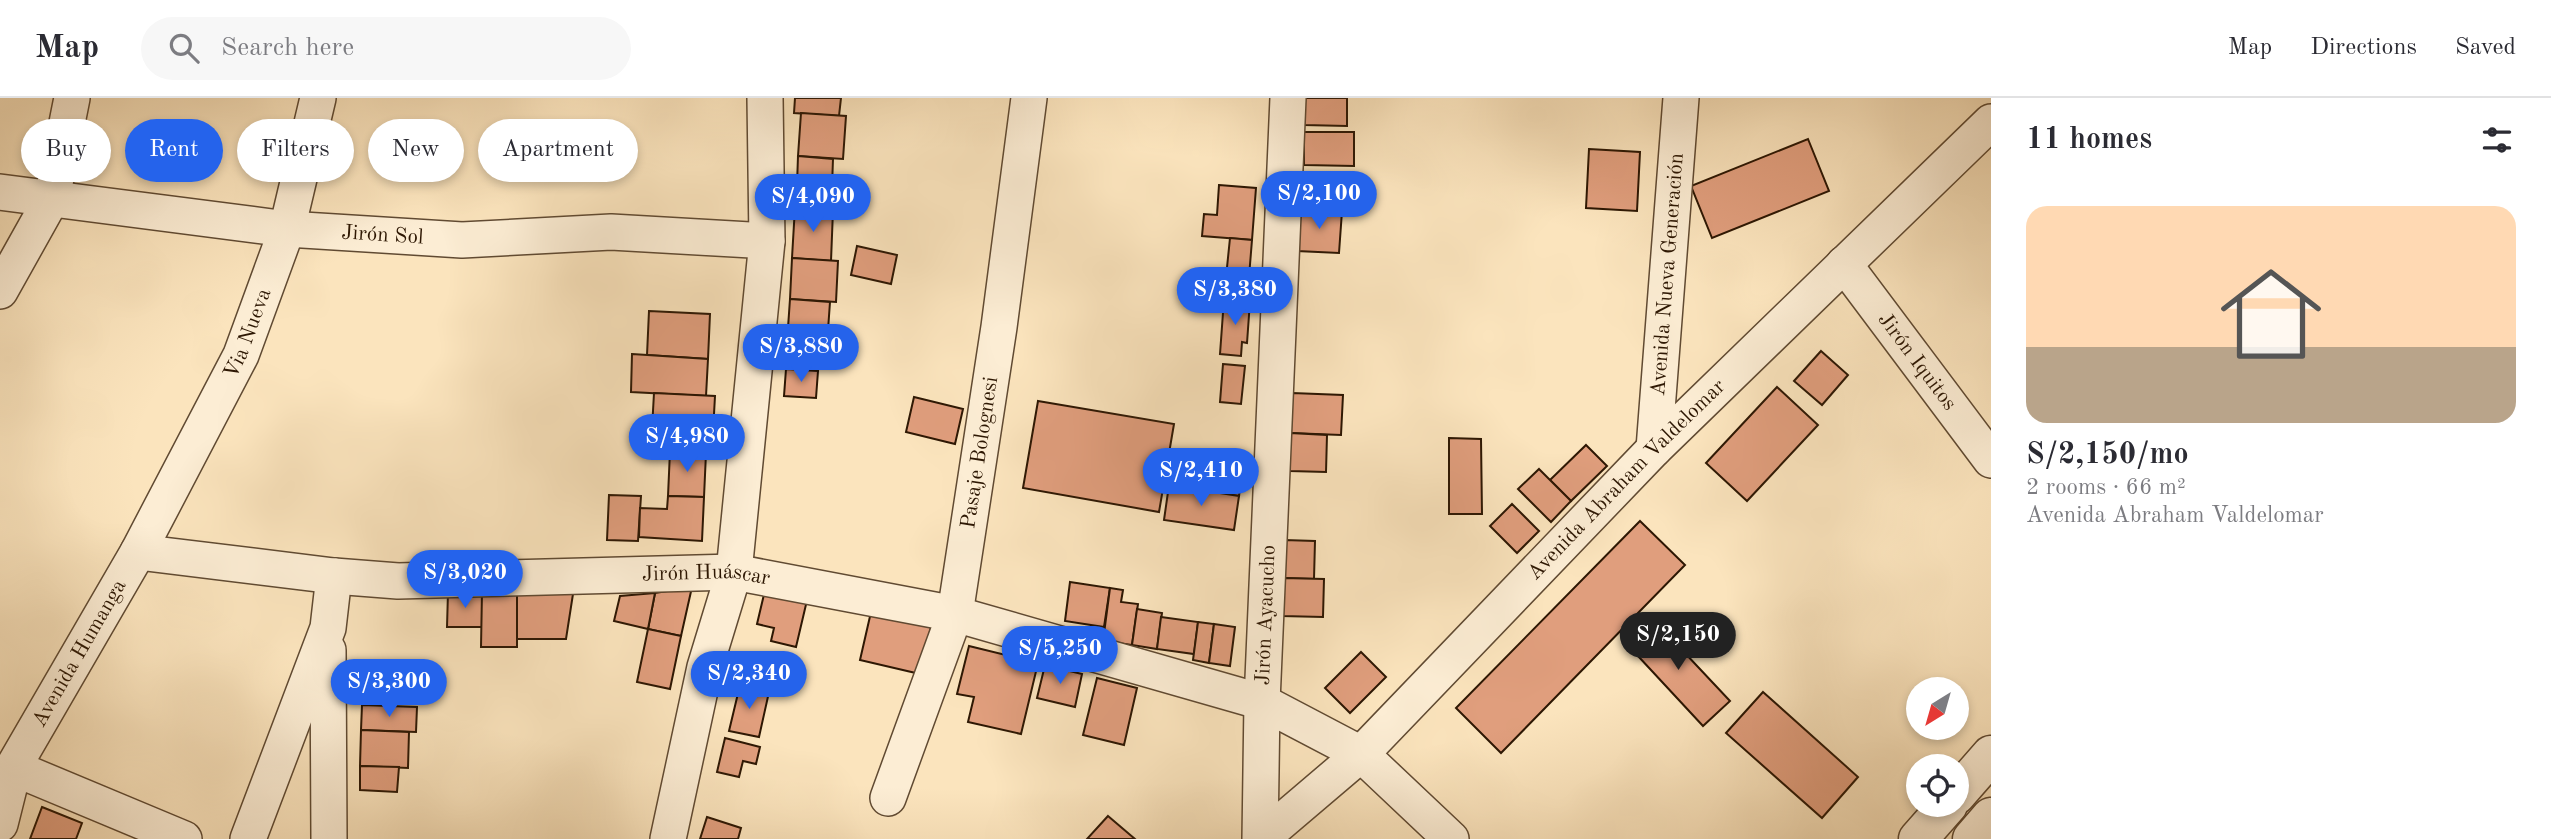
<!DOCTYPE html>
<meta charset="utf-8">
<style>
body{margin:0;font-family:"Old Standard TT",serif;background:#f7f7f7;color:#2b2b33;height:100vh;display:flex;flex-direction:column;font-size:26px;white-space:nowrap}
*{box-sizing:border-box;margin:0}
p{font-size:23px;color:#7c7c81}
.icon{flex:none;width:38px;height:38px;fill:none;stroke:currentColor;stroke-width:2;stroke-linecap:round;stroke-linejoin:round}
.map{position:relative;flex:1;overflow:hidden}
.panel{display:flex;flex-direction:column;background:#fff;width:560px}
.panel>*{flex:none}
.banner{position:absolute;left:21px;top:21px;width:665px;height:63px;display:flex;gap:14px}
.needle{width:46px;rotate:217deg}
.tools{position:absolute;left:1906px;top:579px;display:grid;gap:14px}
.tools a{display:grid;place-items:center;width:63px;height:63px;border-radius:50%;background:#fff;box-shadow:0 4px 10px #0003;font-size:35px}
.price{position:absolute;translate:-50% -60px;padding:0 16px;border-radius:24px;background:#2563eb;color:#fff;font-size:23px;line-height:46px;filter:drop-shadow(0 2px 4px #0008)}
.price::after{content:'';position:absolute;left:50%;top:42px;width:21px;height:16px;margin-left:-10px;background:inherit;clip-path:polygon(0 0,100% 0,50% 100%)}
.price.on{background:#222;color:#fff}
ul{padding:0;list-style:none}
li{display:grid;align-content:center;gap:14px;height:371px;padding:0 35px}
li span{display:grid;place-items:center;height:217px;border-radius:21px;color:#555}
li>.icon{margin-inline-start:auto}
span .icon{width:126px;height:126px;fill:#fffc;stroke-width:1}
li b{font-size:30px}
h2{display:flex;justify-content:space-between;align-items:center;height:84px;padding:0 35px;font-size:30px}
.chip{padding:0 24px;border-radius:32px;background:#fff;box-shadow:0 4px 10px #0003;font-size:24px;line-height:63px}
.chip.on{background:#2563eb;color:#fff}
header{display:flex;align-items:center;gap:42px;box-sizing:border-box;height:98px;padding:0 35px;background:#fff;border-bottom:2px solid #e1e1e2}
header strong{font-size:33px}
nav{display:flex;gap:38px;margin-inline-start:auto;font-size:24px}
.search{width:490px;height:63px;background:#f7f7f7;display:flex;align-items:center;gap:18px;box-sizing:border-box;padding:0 24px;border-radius:38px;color:#7c7c81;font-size:26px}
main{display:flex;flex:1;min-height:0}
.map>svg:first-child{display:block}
.building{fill:#e09e7d;stroke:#2d1703;stroke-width:2}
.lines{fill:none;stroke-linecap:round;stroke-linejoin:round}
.minor-casing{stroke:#604a32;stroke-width:38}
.tertiary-casing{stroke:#604a32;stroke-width:41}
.minor{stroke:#fcedd4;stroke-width:35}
.tertiary{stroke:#fcedd4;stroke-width:38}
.labels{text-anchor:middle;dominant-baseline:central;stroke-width:5;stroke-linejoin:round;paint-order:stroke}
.street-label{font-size:21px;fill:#2d1703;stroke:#fcedd4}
</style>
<header>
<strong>Map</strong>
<div class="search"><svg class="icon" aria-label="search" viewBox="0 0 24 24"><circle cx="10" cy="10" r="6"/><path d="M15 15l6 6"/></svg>Search here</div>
<nav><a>Map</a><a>Directions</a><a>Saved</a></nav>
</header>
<main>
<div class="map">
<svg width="1991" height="741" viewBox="0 0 1991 741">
<rect width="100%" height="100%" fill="#fbe4bd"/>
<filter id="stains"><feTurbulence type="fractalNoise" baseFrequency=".00286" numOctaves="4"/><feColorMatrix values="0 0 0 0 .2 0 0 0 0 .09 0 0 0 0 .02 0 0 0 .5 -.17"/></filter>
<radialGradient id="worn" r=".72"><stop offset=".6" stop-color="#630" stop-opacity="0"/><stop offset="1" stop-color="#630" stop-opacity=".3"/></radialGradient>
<g class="building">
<path d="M795 0H841L839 18 794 15Z"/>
<path d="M1304 0H1347V28L1304 27Z"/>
<path d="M801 15 846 18 843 61 798 58Z"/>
<path d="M1304 34H1354V68L1304 67Z"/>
<path d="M1808 41 1829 93 1712 140 1691 88Z"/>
<path d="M1589 51 1640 54 1637 113 1586 110Z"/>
<path d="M798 58 833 61 832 89 797 87Z"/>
<path d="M797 87 826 89 825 111 795 109Z"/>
<path d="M1219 87 1256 90 1252 142 1202 138 1204 116 1217 117Z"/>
<path d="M795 109 833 112 831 163 792 160Z"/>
<path d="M1299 111 1342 113 1339 155 1297 153Z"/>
<path d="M1230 140 1252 142 1248 191 1225 189Z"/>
<path d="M857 148 897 157 891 186 851 177Z"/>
<path d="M792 160 838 163 836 204 790 201Z"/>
<path d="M790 201 830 204 827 246 787 244Z"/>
<path d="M1224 201 1250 203 1247 245 1242 244 1241 258 1220 256Z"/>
<path d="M649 213 710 216 708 261 647 257Z"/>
<path d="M787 244 819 246 818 273 786 271Z"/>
<path d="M1821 253 1848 277 1822 307 1794 283Z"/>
<path d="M632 256 708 261 706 298 631 294Z"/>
<path d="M1223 266 1245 268 1241 306 1220 304Z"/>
<path d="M786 271 818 273 816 300 784 298Z"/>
<path d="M1777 289 1818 327 1747 403 1706 365Z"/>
<path d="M654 295 715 298 713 334 652 331Z"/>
<path d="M1292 295 1343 297 1341 337 1290 335Z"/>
<path d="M914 299 963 311 955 346 906 334Z"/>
<path d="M1038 303 1174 326 1159 414 1023 390Z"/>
<path d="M671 332 708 334 706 355 670 353Z"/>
<path d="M1290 335 1327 337 1326 374 1290 373Z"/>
<path d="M1449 340 1481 341 1482 416H1449Z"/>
<path d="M1586 347 1607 368 1571 403 1550 382Z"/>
<path d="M670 353 706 355 704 399 668 398Z"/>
<path d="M1193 361 1243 368 1239 398 1188 390Z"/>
<path d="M1539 371 1571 403 1551 424 1518 391Z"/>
<path d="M1169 387 1239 398 1234 432 1164 422Z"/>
<path d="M609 397 641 398 638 443 607 442Z"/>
<path d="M668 398 704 399 702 443 639 439 640 410 667 411Z"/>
<path d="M1512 406 1539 433 1517 455 1490 428Z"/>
<path d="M1640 423 1685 467 1501 655 1456 610Z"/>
<path d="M1284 442 1315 443 1314 481 1283 480Z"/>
<path d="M1283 480 1324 481 1323 519 1282 518Z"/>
<path d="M1070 484 1110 490 1104 529 1065 523Z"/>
<path d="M766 488 808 498 796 549 771 543 774 530 757 526Z"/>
<path d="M692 489 681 538 648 531 655 495Z"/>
<path d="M1110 490 1123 492 1121 504 1138 506 1132 547 1103 543Z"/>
<path d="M448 494H482V529H447Z"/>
<path d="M482 494 517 495V549H481Z"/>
<path d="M517 495 573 496 566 541H517Z"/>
<path d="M655 495 648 531 614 523 620 498Z"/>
<path d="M1137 511 1162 515 1157 551 1132 547Z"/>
<path d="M871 514 931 529 920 576 860 562Z"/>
<path d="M1161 519 1198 524 1194 556 1157 551Z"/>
<path d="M1652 520 1730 603 1703 628 1625 544Z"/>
<path d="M1198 524 1214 526 1209 565 1193 562Z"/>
<path d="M1214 526 1235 529 1230 568 1209 565Z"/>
<path d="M648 531 681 538 670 591 637 584Z"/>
<path d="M969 548 1038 565 1021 636 968 624 974 599 957 596Z"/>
<path d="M1361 554 1386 579 1350 615 1325 590Z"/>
<path d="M748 555 777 562 769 594 740 587Z"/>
<path d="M1045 567 1082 576 1075 609 1037 600Z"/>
<path d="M1097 580 1137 590 1124 647 1083 637Z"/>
<path d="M740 587 769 594 759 639 729 633Z"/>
<path d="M1763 594 1858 679 1822 720 1726 635Z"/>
<path d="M362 607 417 609 416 634 361 632Z"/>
<path d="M361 632 409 634 408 670 360 668Z"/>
<path d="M725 640 760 649 756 666 743 663 739 679 717 674Z"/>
<path d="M360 668 399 669 397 694 360 692Z"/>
<path d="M42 709 82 725 76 741H30Z"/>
<path d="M1108 718 1135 741H1087Z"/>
<path d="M707 719 741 730 738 741H700Z"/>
</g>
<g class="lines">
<defs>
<g id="minor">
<path id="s1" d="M0 94 287 131 462 142 611 134 767 143"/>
<path id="s2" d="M1844 166 1991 362"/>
<path d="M0 193 52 100 72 0"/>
<path id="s3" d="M1654 351 1681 0"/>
<path id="s4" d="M138 454 334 478 398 483 734 474 955 516 1262 604 1361 656 1451 741"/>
<path d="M328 552 329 741"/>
<path id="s5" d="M0 692 138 454 241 257 287 131 318 0"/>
<path id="s6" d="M888 700 955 516 999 229 1029 0"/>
<path d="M0 726 14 670 184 741"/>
<path d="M248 741 328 530 334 478"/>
<path d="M668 741 705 569 734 474 767 143 765 0"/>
<path id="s7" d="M1260 741 1262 604 1288 0"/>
<path id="s8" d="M1261 741 1361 656 1654 351 1991 24"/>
</g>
<g id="tertiary">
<path d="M1956 697 1991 657"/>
<path d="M1918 741 1948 707"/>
<path d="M1972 741 1991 719"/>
</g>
</defs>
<use href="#minor" class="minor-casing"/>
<use href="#tertiary" class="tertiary-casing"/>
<use href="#minor" class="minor"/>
<use href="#tertiary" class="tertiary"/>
</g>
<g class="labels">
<g class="street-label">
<text stroke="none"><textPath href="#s1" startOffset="385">Jirón Sol</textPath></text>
<text stroke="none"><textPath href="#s3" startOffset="175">Avenida Nueva Generación</textPath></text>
<text stroke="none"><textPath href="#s5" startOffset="520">Via Nueva</textPath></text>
<text stroke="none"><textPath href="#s2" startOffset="122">Jirón Iquitos</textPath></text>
<text stroke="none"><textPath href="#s6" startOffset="359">Pasaje Bolognesi</textPath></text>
<text stroke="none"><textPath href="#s8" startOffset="513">Avenida Abraham Valdelomar</textPath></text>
<text stroke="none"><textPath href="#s4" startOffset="570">Jirón Huáscar</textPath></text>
<text stroke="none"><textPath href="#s7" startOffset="224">Jirón Ayacucho</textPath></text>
<text stroke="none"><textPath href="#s5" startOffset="158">Avenida Humanga</textPath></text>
</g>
</g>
<rect width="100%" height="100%" filter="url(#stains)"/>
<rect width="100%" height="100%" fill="url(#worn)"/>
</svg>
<div class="tools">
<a><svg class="needle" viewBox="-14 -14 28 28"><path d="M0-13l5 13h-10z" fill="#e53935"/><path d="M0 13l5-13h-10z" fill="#7c7c81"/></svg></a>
<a><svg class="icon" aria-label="locate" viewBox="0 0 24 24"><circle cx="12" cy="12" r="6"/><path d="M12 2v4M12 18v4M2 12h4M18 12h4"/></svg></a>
</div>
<b class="price" style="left:1319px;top:133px">S/2,100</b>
<b class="price" style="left:813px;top:136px">S/4,090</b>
<b class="price" style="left:1235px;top:229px">S/3,380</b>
<b class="price" style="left:801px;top:286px">S/3,880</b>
<b class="price" style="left:687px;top:376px">S/4,980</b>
<b class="price" style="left:1201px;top:410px">S/2,410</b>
<b class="price" style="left:465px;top:512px">S/3,020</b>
<b class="price on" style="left:1678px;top:574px">S/2,150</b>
<b class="price" style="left:1060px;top:588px">S/5,250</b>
<b class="price" style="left:749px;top:613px">S/2,340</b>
<b class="price" style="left:389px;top:621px">S/3,300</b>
<div class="banner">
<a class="chip">Buy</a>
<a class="chip on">Rent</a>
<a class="chip">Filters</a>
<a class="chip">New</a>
<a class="chip">Apartment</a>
</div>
</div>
<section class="panel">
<h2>11 homes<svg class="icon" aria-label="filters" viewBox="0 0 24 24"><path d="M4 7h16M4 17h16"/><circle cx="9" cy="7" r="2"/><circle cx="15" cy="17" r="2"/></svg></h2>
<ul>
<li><span style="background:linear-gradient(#ffd9b3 65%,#b9a48a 0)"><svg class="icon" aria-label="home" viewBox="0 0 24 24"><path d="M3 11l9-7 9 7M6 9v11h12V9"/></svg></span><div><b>S/2,150/mo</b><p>2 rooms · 66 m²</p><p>Avenida Abraham Valdelomar</p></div></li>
</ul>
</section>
</main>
